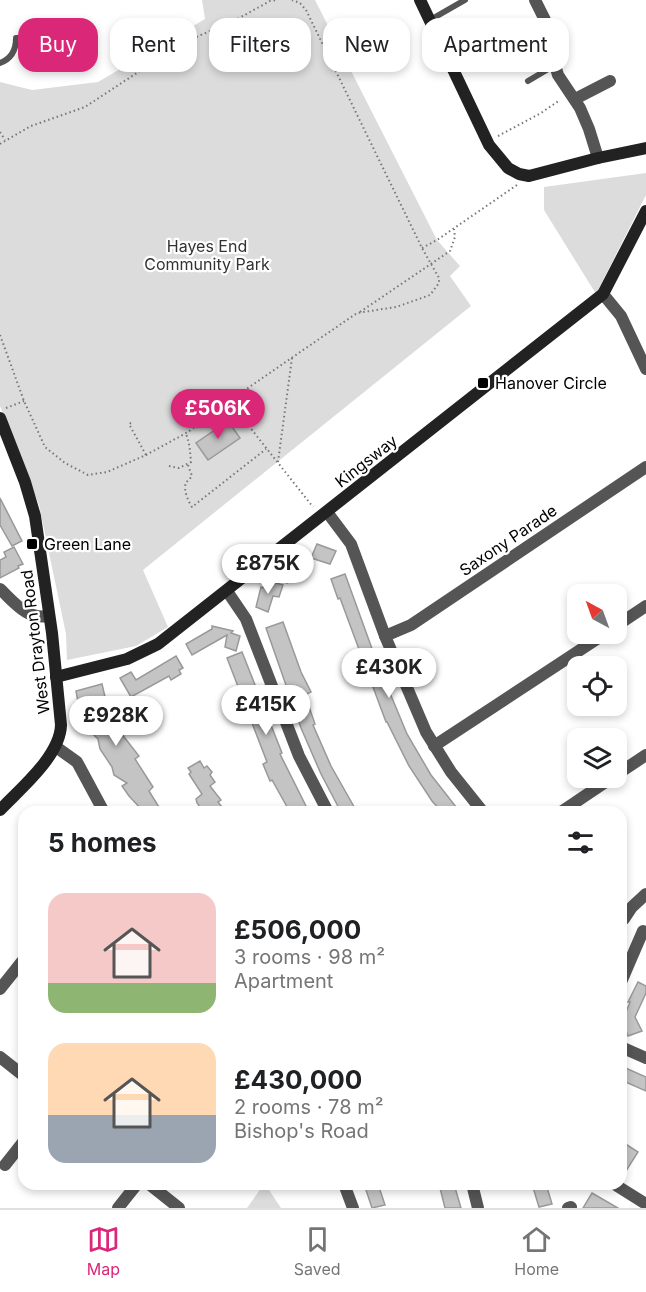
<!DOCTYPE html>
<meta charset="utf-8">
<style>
body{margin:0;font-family:Inter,sans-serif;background:#f2f2f2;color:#202124;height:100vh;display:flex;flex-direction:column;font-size:22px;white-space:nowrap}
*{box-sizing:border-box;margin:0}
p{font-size:20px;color:#757577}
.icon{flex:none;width:33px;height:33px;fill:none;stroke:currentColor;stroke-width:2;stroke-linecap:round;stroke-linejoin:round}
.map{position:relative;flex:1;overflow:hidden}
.sheet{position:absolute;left:18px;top:806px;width:609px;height:384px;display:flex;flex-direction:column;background:#fff;border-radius:18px;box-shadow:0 3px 9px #0003}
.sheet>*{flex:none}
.top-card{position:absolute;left:18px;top:18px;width:610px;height:54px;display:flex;gap:12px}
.needle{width:39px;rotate:319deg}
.controls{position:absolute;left:567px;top:584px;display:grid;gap:12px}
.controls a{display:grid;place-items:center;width:60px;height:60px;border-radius:12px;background:#fff;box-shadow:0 3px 9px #0003;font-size:30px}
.price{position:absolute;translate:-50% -51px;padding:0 14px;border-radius:21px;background:#fff;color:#222;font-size:20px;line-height:39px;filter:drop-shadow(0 2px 3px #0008)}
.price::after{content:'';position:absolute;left:50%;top:36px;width:18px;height:14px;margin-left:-9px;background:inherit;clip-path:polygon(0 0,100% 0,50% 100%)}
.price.current{background:#db2777;color:#fff}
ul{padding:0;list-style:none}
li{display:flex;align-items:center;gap:18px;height:150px;padding:0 30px}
li span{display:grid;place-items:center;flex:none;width:168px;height:120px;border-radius:18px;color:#555}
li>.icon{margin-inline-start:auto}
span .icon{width:72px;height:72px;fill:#fffc;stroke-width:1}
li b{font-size:26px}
h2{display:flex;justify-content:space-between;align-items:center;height:72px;padding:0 30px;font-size:26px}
.tag{padding:0 21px;border-radius:18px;background:#fff;box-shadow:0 3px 9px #0003;font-size:21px;line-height:54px}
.tag.current{background:#db2777;color:#fff}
.tabs{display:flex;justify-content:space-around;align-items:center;height:84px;border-top:2px solid #e0e0e0;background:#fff;font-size:16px;color:#757577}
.tabs a{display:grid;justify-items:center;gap:3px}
.tabs .current{color:#db2777}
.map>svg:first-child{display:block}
.green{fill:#dcdcdc}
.building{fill:#c4c4c4;stroke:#999;stroke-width:1.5}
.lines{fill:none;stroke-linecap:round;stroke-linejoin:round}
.path{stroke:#777;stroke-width:2;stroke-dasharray:1.5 3;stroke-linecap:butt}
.lane{stroke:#555;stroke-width:6}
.street{stroke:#555;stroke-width:12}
.secondary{stroke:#222;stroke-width:12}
.poi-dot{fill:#000;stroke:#fff;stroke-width:2}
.labels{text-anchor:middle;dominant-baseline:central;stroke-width:4.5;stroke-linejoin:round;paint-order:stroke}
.park-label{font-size:16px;fill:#333;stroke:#fff}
.poi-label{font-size:16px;fill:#000;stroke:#fff;text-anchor:start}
.street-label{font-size:16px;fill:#000;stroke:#fff}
</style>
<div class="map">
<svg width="646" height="1208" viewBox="0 0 646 1208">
<rect width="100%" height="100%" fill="#fff"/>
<g class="green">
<path d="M202 0H315L437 240 460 266 450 276 471 306 143 570 168 627 136 646 67 660 66 634 39 505 0 406V82L32 90 98 82 205 19Z"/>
<path d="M646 173V195L596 294 544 210V187Z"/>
<path d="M264 1184H265L281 1208H247Z"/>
</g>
<g class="building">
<path d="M228 421 240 438 208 460 196 443Z"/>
<path d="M0 498 22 541 12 546 0 525Z"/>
<path d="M317 544 336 551 330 564 311 558Z"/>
<path d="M14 547 23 564 18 566 19 568 0 578V560L6 557 4 552Z"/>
<path d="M299 559 307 569 287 583 280 573Z"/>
<path d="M345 574 375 657 407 734 431 775 460 812H442L432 801 409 766 387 722H386L340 598 338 599 331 579Z"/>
<path d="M266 580 283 585 279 597 273 596 268 612 256 607 261 587 263 588Z"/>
<path d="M283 622 301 672 311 692 305 695 315 724 313 725 331 766 357 812H341L321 774 301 728 266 628Z"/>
<path d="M212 626 233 631 231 633 240 636 236 651 225 647 227 635 192 655 186 644 212 629Z"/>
<path d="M242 652 282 753 280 754 309 812H290L272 780 270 781 263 764 267 762 227 658Z"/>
<path d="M176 656 183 668 179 670 181 674 171 680 169 676 131 697 120 678 131 672 136 680Z"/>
<path d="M102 684 109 714 115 724 121 720 126 728 121 733 139 756 135 759 153 787 149 791 162 812H144L129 796 122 786 127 783 114 775 112 767 100 749 98 739 90 731 85 719 81 717 75 703 78 702 76 691Z"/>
<path d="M200 761 204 768 207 766 212 772 210 775 215 782 210 786 221 800 218 802 226 812H204L197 803 196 799 202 794 189 774 191 772 188 768Z"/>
<path d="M638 982 646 986V993L635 1017 642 1031 628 1036 621 1018 624 1017 630 1002H628Z"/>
<path d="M621 1066 646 1077V1091L621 1080Z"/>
<path d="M621 1141 638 1152 621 1179Z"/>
<path d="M364 1184H378L385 1205 372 1208Z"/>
<path d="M439 1184H454L461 1208H445Z"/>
<path d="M532 1184H546L552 1204 539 1207Z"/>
<path d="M592 1193 618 1208H583Z"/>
</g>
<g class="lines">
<g class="path">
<path d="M0 132 5 140"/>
<path d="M498 136 541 113 560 100"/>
<path d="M0 144 31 126 85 107 184 42 232 22 270 1 276 0"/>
<path d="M422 248 437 240 517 185"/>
<path d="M360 312 450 251 455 237 454 229"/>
<path d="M0 335 24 401 45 447 65 463 88 475 107 472 146 455 188 432 229 401 357 313 396 307 430 295 439 283V278L422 248 306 10 300 3 292 0"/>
<path d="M229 401 313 507"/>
<path d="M6 408 24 401"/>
<path d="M131 423 129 424 146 455"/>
<path d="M278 462 292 358"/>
<path d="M188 465 192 476C190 479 187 481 186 483 183 489 188 501 192 507L266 449"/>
<path d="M169 466 179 468 191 462C190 452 190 444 186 434"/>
</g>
<g class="lane">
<path d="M430 20 465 0"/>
<path d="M0 63C11 59 16 50 16 38L47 37"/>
<path d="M528 81 555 65"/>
</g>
<g class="street">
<path d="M535 0 555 40 557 50 555 65 558 75 580 108 589 129 598 158"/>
<path d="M575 99 610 81"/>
<path d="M603 294 621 316 646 369"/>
<path d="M327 512 351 544 385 636 426 732 451 772 483 812"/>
<path d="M0 589C15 603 27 620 49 616"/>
<path d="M227 591 246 619 299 756 328 812"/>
<path d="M616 626 646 606"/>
<path d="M385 636 411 625 646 467"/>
<path d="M434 746 606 633"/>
<path d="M56 747 77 762 104 812"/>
<path d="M616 775 646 755"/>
<path d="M561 812 613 777"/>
<path d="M624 919 632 907 646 894"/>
<path d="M621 982 643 931"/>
<path d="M0 989 24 959"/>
<path d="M621 1047 646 1058"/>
<path d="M0 1057 24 1076"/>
<path d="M5 1165 24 1141"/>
<path d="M149 1184 179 1208"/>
<path d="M344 1184 353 1208"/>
<path d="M472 1184 478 1208"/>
<path d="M614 1184 646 1204"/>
<path d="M118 1208 137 1184"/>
<path d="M568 1208 571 1207"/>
</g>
<g class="secondary">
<path d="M420 0 489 145 508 168 519 174 529 176 598 158 646 148"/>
<path d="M0 418 25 482 35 516 52 633 61 725C60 756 21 788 0 810"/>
<path d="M56 677 127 659 158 644 603 294 646 211"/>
</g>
</g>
<g class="poi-dot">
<rect x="477" y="377" width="12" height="12" rx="3"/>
<rect x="26" y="538" width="12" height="12" rx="3"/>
</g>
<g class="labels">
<g class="park-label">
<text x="207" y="246">Hayes End<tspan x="207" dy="18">Community Park</tspan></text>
</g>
<g class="poi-label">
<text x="495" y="383">Hanover Circle</text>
<text x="44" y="544">Green Lane</text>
</g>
<g class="street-label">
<text transform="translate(366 461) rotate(-38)">Kingsway</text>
<text transform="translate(508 540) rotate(-34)">Saxony Parade</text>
<text transform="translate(35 642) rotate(-97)">West Drayton Road</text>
</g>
</g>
</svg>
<div class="controls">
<a><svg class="needle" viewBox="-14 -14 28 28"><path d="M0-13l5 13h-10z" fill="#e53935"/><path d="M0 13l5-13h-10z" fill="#757577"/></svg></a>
<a><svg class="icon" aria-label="locate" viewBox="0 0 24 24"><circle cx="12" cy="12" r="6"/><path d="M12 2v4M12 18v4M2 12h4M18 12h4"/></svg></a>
<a><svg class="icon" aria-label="layers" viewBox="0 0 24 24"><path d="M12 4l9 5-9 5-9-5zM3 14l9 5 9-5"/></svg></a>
</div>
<b class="price current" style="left:218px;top:440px">£506K</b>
<b class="price" style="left:268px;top:595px">£875K</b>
<b class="price" style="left:389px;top:699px">£430K</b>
<b class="price" style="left:266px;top:736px">£415K</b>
<b class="price" style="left:116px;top:747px">£928K</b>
<div class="top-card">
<a class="tag current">Buy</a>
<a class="tag">Rent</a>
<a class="tag">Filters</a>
<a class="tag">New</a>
<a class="tag">Apartment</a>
</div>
<section class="sheet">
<h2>5 homes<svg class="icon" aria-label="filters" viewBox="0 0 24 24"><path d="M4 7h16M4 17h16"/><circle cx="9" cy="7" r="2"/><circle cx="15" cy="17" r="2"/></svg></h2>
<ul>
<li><span style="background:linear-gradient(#f6c9c9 75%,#8fb573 0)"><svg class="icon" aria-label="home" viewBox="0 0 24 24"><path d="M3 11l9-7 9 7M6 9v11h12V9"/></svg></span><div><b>£506,000</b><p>3 rooms · 98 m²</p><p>Apartment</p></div></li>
<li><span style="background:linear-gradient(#ffd9b3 60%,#9aa5b1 0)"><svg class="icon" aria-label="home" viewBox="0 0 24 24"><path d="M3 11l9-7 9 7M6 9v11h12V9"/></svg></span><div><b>£430,000</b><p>2 rooms · 78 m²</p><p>Bishop's Road</p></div></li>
</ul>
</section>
</div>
<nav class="tabs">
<a class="current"><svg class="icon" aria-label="map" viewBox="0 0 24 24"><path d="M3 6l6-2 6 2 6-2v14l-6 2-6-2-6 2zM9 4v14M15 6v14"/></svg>Map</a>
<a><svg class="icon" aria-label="saved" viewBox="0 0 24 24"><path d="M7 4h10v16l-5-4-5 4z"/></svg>Saved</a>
<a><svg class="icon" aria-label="home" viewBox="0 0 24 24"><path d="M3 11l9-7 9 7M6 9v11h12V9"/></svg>Home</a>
</nav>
